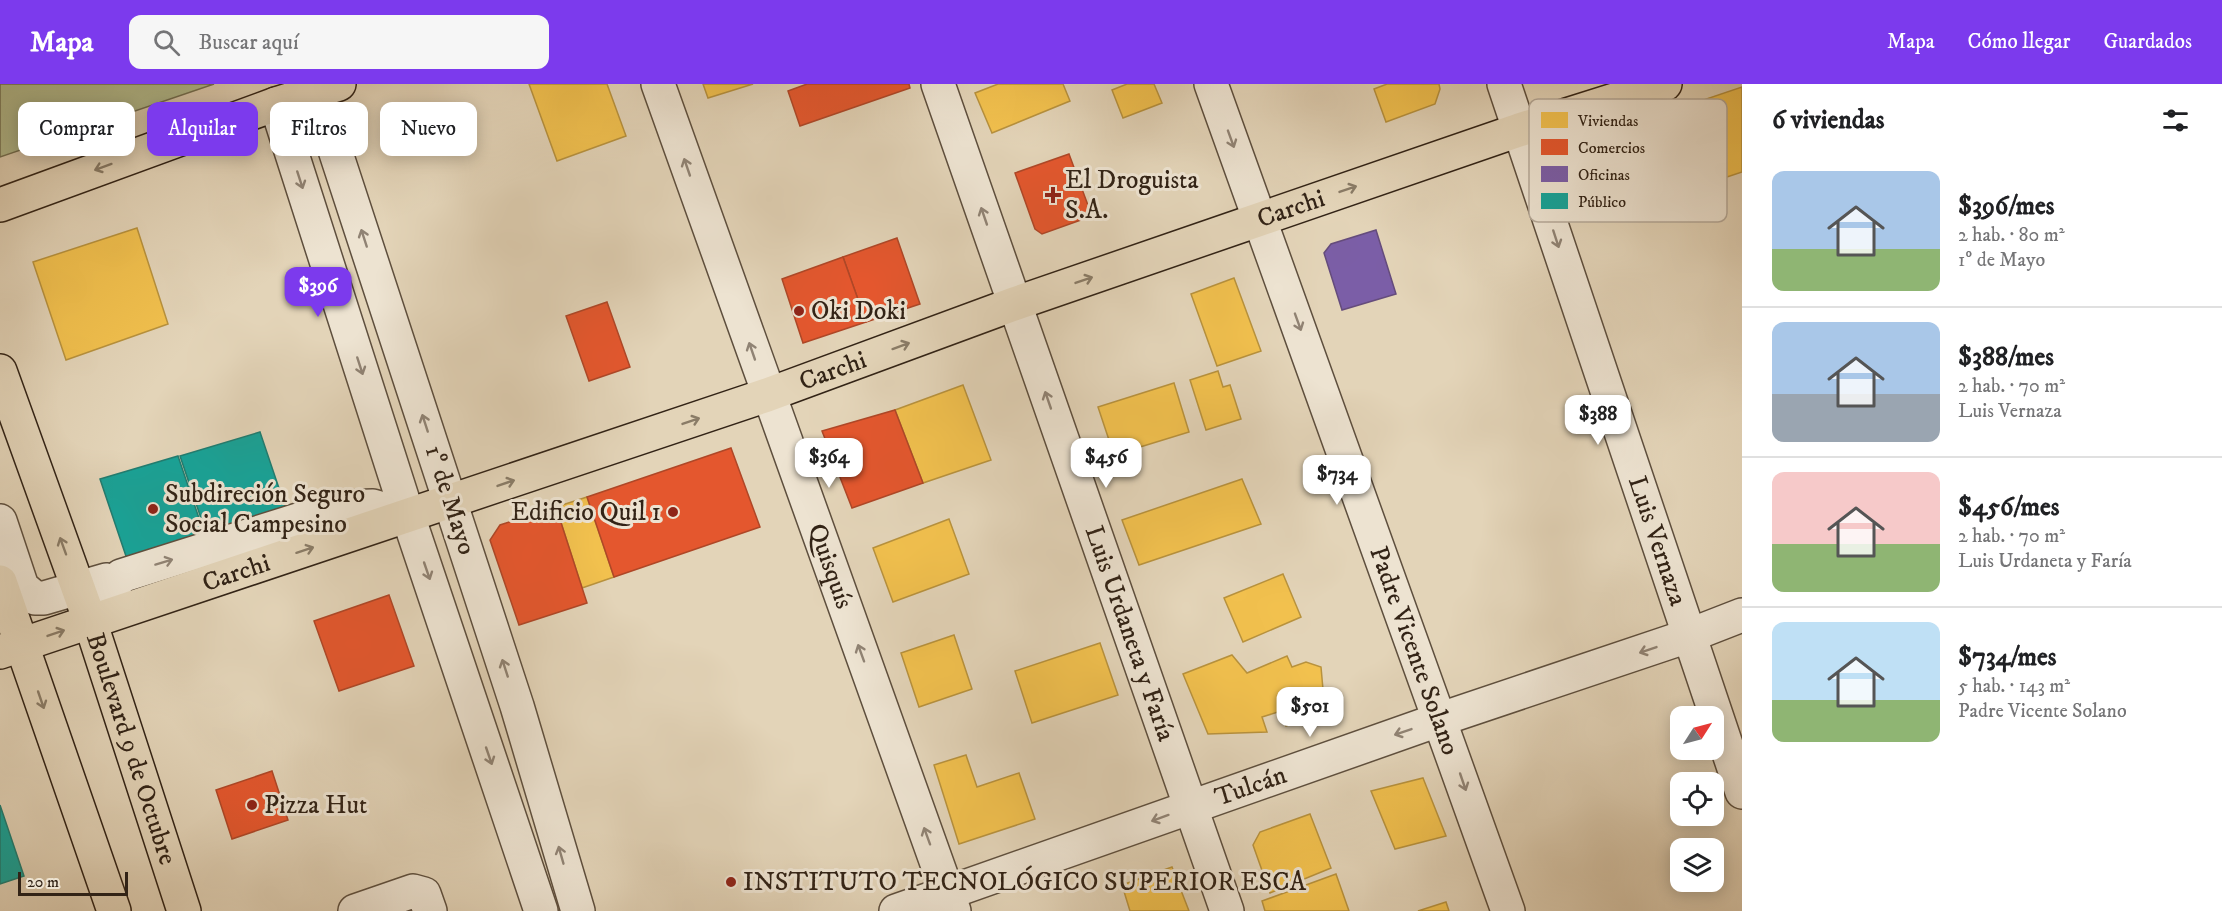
<!DOCTYPE html>
<html lang="es">
<meta charset="utf-8">
<style>
body{margin:0;font-family:"IM FELL DW Pica",serif;background:#f6f6f6;color:#202124;height:100vh;display:flex;flex-direction:column;font-size:22px;white-space:nowrap}
*{box-sizing:border-box;margin:0}
p{font-size:20px;color:#757577}
.icon{flex:none;width:33px;height:33px;fill:none;stroke:currentColor;stroke-width:2;stroke-linecap:round;stroke-linejoin:round}
.map{position:relative;flex:1;overflow:hidden}
.details{display:flex;flex-direction:column;background:#fff;width:480px}
.details>*{flex:none}
.hud{position:absolute;left:18px;top:18px;width:570px;height:54px;display:flex;gap:12px}
.needle{width:39px;rotate:54deg}
.fabs{position:absolute;left:1670px;top:622px;display:grid;gap:12px}
.fabs a{display:grid;place-items:center;width:54px;height:54px;border-radius:12px;background:#fff;box-shadow:0 3px 15px #0003;font-size:30px}
.scale{position:absolute;left:18px;bottom:15px;width:110px;box-sizing:border-box;padding-left:6px;border:3px solid #322316;border-top:0;font-size:16px;line-height:21px;white-space:nowrap;color:#322316;-webkit-text-stroke:4px #ede3d1;paint-order:stroke}
.price{position:absolute;translate:-50% -51px;padding:0 14px;border-radius:12px;background:#fff;color:#222;font-size:20px;line-height:39px;filter:drop-shadow(0 2px 3px #0008)}
.price::after{content:'';position:absolute;left:50%;top:36px;width:18px;height:14px;margin-left:-9px;background:inherit;clip-path:polygon(0 0,100% 0,50% 100%)}
.price.active{background:#7c3aed;color:#fff}
ul{padding:0;list-style:none}
li{display:flex;align-items:center;gap:18px;height:150px;padding:0 30px}
li+li{border-top:2px solid #e0e0e0}
li span{display:grid;place-items:center;flex:none;width:168px;height:120px;border-radius:12px;color:#555}
li>.icon{margin-inline-start:auto}
span .icon{width:72px;height:72px;fill:#fffc;stroke-width:1}
li b{font-size:26px}
h2{display:flex;justify-content:space-between;align-items:center;height:72px;padding:0 30px;font-size:26px}
.tag{padding:0 21px;border-radius:12px;background:#fff;box-shadow:0 3px 15px #0003;font-size:21px;line-height:54px}
.tag.active{background:#7c3aed;color:#fff}
header{display:flex;align-items:center;gap:36px;box-sizing:border-box;height:84px;padding:0 30px;background:#7c3aed;color:#fff}
header strong{font-size:28px}
nav{display:flex;gap:33px;margin-inline-start:auto;font-size:21px}
.search{width:420px;height:54px;background:#f6f6f6;display:flex;align-items:center;gap:15px;box-sizing:border-box;padding:0 21px;border-radius:12px;color:#757577;font-size:22px}
main{display:flex;flex:1;min-height:0}
.map>svg:first-child{display:block}
.green{fill:#b2bd90;stroke:#727053;stroke-width:1.5}
.homes{fill:#f2c14e;stroke:#b8923d;stroke-width:1.5}
.shops{fill:#e4572e;stroke:#af4727;stroke-width:1.5}
.offices{fill:#7b5ea7;stroke:#654c7c;stroke-width:1.5}
.public{fill:#17a398;stroke:#1f7d71;stroke-width:1.5}
.lines{fill:none;stroke-linecap:round;stroke-linejoin:round}
.minor-casing{stroke:#5e4f3e;stroke-width:36}
.major-casing{stroke:#322316;stroke-width:36}
.minor{stroke:#ede3d1;stroke-width:33}
.major{stroke:#e3d4b8;stroke-width:33}
.oneway{stroke:#908374}
.oneway2{stroke:#8a7c67}
.poi-dot{fill:#8f2418;stroke:#ede3d1;stroke-width:2}
.labels{text-anchor:middle;dominant-baseline:central;stroke-width:6;stroke-linejoin:round;paint-order:stroke}
.poi-label{font-size:26px;fill:#322316;stroke:#ede3d1;text-anchor:start}
.street-label{font-size:26px;fill:#322316;stroke:#ede3d1}
.key{fill:#ede3d1;stroke:#b5a999;stroke-width:1.5}
.key-label{font-size:16px;fill:#322316}
</style>
<header>
<strong>Mapa</strong>
<div class="search"><svg class="icon" aria-label="search" viewBox="0 0 24 24"><circle cx="10" cy="10" r="6"/><path d="M15 15l6 6"/></svg>Buscar aquí</div>
<nav><a>Mapa</a><a>Cómo llegar</a><a>Guardados</a></nav>
</header>
<main>
<div class="map">
<svg width="1742" height="827" viewBox="0 0 1742 827">
<rect width="100%" height="100%" fill="#e3d4b8"/>
<filter id="stains"><feTurbulence type="fractalNoise" baseFrequency=".00333" numOctaves="4"/><feColorMatrix values="0 0 0 0 .2 0 0 0 0 .09 0 0 0 0 .02 0 0 0 .5 -.17"/></filter>
<radialGradient id="worn" r=".72"><stop offset=".6" stop-color="#630" stop-opacity="0"/><stop offset="1" stop-color="#630" stop-opacity=".3"/></radialGradient>
<path class="green" d="M0 0H214L0 73Z"/>
<g class="homes">
<path d="M529 0H607L626 52 557 77Z"/>
<path d="M703 0H753L708 14Z"/>
<path d="M998 0H1063L1070 17 992 49 975 9Z"/>
<path d="M1127 0H1154L1162 19 1123 34 1112 6Z"/>
<path d="M1387 0H1439L1440 5 1435 20 1386 38 1374 5Z"/>
<path d="M1742 3V88L1685 107 1659 31Z"/>
<path d="M137 144 168 240 66 276 33 178Z"/>
<path d="M1234 194 1261 267 1217 282 1191 210Z"/>
<path d="M1218 287 1223 303 1230 301 1241 335 1206 346 1190 296Z"/>
<path d="M1174 299 1189 348 1114 371 1098 323Z"/>
<path d="M963 301 991 376 923 399 895 326Z"/>
<path d="M1242 395 1261 440 1139 481 1122 436Z"/>
<path d="M587 413 614 493 582 504 556 423Z"/>
<path d="M949 435 969 490 893 518 873 464Z"/>
<path d="M1283 490 1301 533 1243 558 1224 514Z"/>
<path d="M954 551 972 605 919 623 901 569Z"/>
<path d="M1100 559 1118 611 1032 639 1015 587Z"/>
<path d="M1232 571 1247 589 1287 572 1292 583 1306 578 1321 583 1325 628 1286 642 1281 627 1262 633 1267 648 1208 650 1183 590Z"/>
<path d="M966 671 977 703 1019 689 1035 735 959 760 934 681Z"/>
<path d="M1423 694 1446 752 1395 765 1371 707Z"/>
<path d="M1310 730 1331 784 1270 809 1253 761 1260 748Z"/>
<path d="M1172 783 1189 827H1130L1122 801Z"/>
<path d="M1336 790 1349 827H1265L1262 817Z"/>
<path d="M1446 818 1449 827H1418Z"/>
</g>
<g class="shops">
<path d="M807 0H909L910 4 800 42 788 7Z"/>
<path d="M1069 70 1092 132 1042 150 1035 145 1015 89Z"/>
<path d="M897 154 920 220 866 238 843 173Z"/>
<path d="M843 173 866 238 803 259 782 195Z"/>
<path d="M607 218 630 283 589 297 566 232Z"/>
<path d="M895 326 923 399 852 424 822 347Z"/>
<path d="M731 364 760 443 614 493 587 413Z"/>
<path d="M556 423 587 519 519 541 490 456 500 441Z"/>
<path d="M389 511 414 582 339 607 314 537Z"/>
<path d="M272 687 288 736 232 755 216 706Z"/>
</g>
<path class="offices" d="M1376 146 1396 210 1342 226 1324 169 1331 160Z"/>
<g class="public">
<path d="M260 348 287 428 208 455 180 372Z"/>
<path d="M178 372 206 455 129 481 100 395Z"/>
<path d="M0 721 24 792 0 800Z"/>
</g>
<g class="lines">
<defs>
<g id="minor">
<path id="s1" d="M658 0 954 827"/>
<path id="s2" d="M938 0 1227 827"/>
<path id="s3" d="M1211 0 1508 827"/>
<path id="s4" d="M1504 0 1742 708"/>
<path d="M316 8 517 622 578 827"/>
<path d="M276 20 408 432 541 827"/>
<path d="M0 437 22 503 35 514H44L106 496"/>
<path d="M90 537 121 492 339 423 373 422 408 432"/>
<path d="M355 827 413 807 424 810 430 827"/>
<path id="s5" d="M896 827 1441 635 1688 552 1742 531"/>
</g>
<g id="major">
<path d="M0 121 276 20 339 0"/>
<path id="s6" d="M0 287 90 537 184 827"/>
<path d="M0 498 114 827"/>
<path id="s7" d="M0 568 767 311 1014 220 1519 46 1665 0"/>
</g>
</defs>
<use href="#minor" class="minor-casing"/>
<use href="#major" class="major-casing"/>
<use href="#minor" class="minor"/>
<use href="#major" class="major"/>
</g>
<defs><path id="oneway-shaft" d="M-6 0H5M1.5-3L5.5 0L1.5 3" fill="none" stroke-width="1.6" stroke-linecap="round" stroke-linejoin="round" transform="scale(1.5)"/></defs>
<g class="oneway">
<use href="#oneway-shaft" transform="translate(1231 55) rotate(70)"/>
<use href="#oneway-shaft" transform="translate(687 83) rotate(-109)"/>
<use href="#oneway-shaft" transform="translate(300 96) rotate(72)"/>
<use href="#oneway-shaft" transform="translate(984 132) rotate(-109)"/>
<use href="#oneway-shaft" transform="translate(364 154) rotate(-108)"/>
<use href="#oneway-shaft" transform="translate(1556 155) rotate(72)"/>
<use href="#oneway-shaft" transform="translate(1298 238) rotate(70)"/>
<use href="#oneway-shaft" transform="translate(752 267) rotate(-109)"/>
<use href="#oneway-shaft" transform="translate(360 282) rotate(72)"/>
<use href="#oneway-shaft" transform="translate(1048 316) rotate(-109)"/>
<use href="#oneway-shaft" transform="translate(425 339) rotate(-108)"/>
<use href="#oneway-shaft" transform="translate(164 478) rotate(-17)"/>
<use href="#oneway-shaft" transform="translate(427 487) rotate(71)"/>
<use href="#oneway-shaft" transform="translate(1648 566) rotate(161)"/>
<use href="#oneway-shaft" transform="translate(861 569) rotate(-110)"/>
<use href="#oneway-shaft" transform="translate(505 584) rotate(-108)"/>
<use href="#oneway-shaft" transform="translate(1403 648) rotate(161)"/>
<use href="#oneway-shaft" transform="translate(489 672) rotate(71)"/>
<use href="#oneway-shaft" transform="translate(1463 698) rotate(71)"/>
<use href="#oneway-shaft" transform="translate(1160 734) rotate(160)"/>
<use href="#oneway-shaft" transform="translate(927 752) rotate(-110)"/>
<use href="#oneway-shaft" transform="translate(561 771) rotate(-106)"/>
</g>
<g class="oneway2">
<use href="#oneway-shaft" transform="translate(103 83) rotate(160)"/>
<use href="#oneway-shaft" transform="translate(1348 105) rotate(-19)"/>
<use href="#oneway-shaft" transform="translate(1084 196) rotate(-19)"/>
<use href="#oneway-shaft" transform="translate(901 262) rotate(-20)"/>
<use href="#oneway-shaft" transform="translate(691 337) rotate(-19)"/>
<use href="#oneway-shaft" transform="translate(506 399) rotate(-19)"/>
<use href="#oneway-shaft" transform="translate(63 462) rotate(-110)"/>
<use href="#oneway-shaft" transform="translate(305 466) rotate(-18)"/>
<use href="#oneway-shaft" transform="translate(56 549) rotate(-19)"/>
<use href="#oneway-shaft" transform="translate(41 616) rotate(71)"/>
</g>
<g class="poi-dot">
<path d="M1050 102h6v6h6v6h-6v6h-6v-6h-6v-6h6z"/>
<circle cx="799" cy="227" r="6"/>
<circle cx="153" cy="425" r="6"/>
<circle cx="673" cy="428" r="6"/>
<circle cx="252" cy="721" r="6"/>
<circle cx="731" cy="798" r="6"/>
</g>
<g class="labels">
<g class="poi-label">
<text x="1065" y="96">El Droguista<tspan x="1065" dy="30">S.A.</tspan></text>
<text x="811" y="227">Oki Doki</text>
<text x="165" y="410">Subdireción Seguro<tspan x="165" dy="30">Social Campesino</tspan></text>
<text x="661" y="428" text-anchor="end">Edificio Quil 1</text>
<text x="264" y="721">Pizza Hut</text>
<text x="743" y="798">INSTITUTO TECNOLÓGICO SUPERIOR ESCA</text>
</g>
<g class="street-label">
<text stroke="none"><textPath href="#s7" startOffset="1365">Carchi</textPath></text>
<text stroke="none"><textPath href="#s7" startOffset="879">Carchi</textPath></text>
<text transform="translate(450 416) rotate(72)">1º de Mayo</text>
<text stroke="none"><textPath href="#s4" startOffset="482">Luis Vernaza</textPath></text>
<text stroke="none"><textPath href="#s1" startOffset="512">Quisquís</textPath></text>
<text stroke="none"><textPath href="#s7" startOffset="249">Carchi</textPath></text>
<text stroke="none"><textPath href="#s2" startOffset="582">Luis Urdaneta y Faría</textPath></text>
<text stroke="none"><textPath href="#s3" startOffset="602">Padre Vicente Solano</textPath></text>
<text stroke="none"><textPath href="#s6" startOffset="400">Boulevard 9 de Octubre</textPath></text>
<text stroke="none"><textPath href="#s5" startOffset="376">Tulcán</textPath></text>
</g>
</g>
<rect x="1529" y="15" width="198" height="123" rx="9" class="key"/>
<rect x="1541" y="28" width="27" height="16" fill="#f2c14e"/>
<rect x="1541" y="55" width="27" height="16" fill="#e4572e"/>
<rect x="1541" y="82" width="27" height="16" fill="#7b5ea7"/>
<rect x="1541" y="109" width="27" height="16" fill="#17a398"/>
<g class="key-label">
<text x="1578" y="42">Viviendas</text>
<text x="1578" y="69">Comercios</text>
<text x="1578" y="96">Oficinas</text>
<text x="1578" y="123">Público</text>
</g>
<rect width="100%" height="100%" filter="url(#stains)"/>
<rect width="100%" height="100%" fill="url(#worn)"/>
</svg>
<div class="fabs">
<a><svg class="needle" viewBox="-14 -14 28 28"><path d="M0-13l5 13h-10z" fill="#e53935"/><path d="M0 13l5-13h-10z" fill="#757577"/></svg></a>
<a><svg class="icon" aria-label="locate" viewBox="0 0 24 24"><circle cx="12" cy="12" r="6"/><path d="M12 2v4M12 18v4M2 12h4M18 12h4"/></svg></a>
<a><svg class="icon" aria-label="layers" viewBox="0 0 24 24"><path d="M12 4l9 5-9 5-9-5zM3 14l9 5 9-5"/></svg></a>
</div>
<div class="scale">20 m</div>
<b class="price active" style="left:318px;top:234px">$396</b>
<b class="price" style="left:1598px;top:362px">$388</b>
<b class="price" style="left:829px;top:405px">$364</b>
<b class="price" style="left:1106px;top:405px">$456</b>
<b class="price" style="left:1337px;top:422px">$734</b>
<b class="price" style="left:1310px;top:654px">$501</b>
<div class="hud">
<a class="tag">Comprar</a>
<a class="tag active">Alquilar</a>
<a class="tag">Filtros</a>
<a class="tag">Nuevo</a>
</div>
</div>
<section class="details">
<h2>6 viviendas<svg class="icon" aria-label="filters" viewBox="0 0 24 24"><path d="M4 7h16M4 17h16"/><circle cx="9" cy="7" r="2"/><circle cx="15" cy="17" r="2"/></svg></h2>
<ul>
<li><span style="background:linear-gradient(#a9c7e8 65%,#8fb573 0)"><svg class="icon" aria-label="home" viewBox="0 0 24 24"><path d="M3 11l9-7 9 7M6 9v11h12V9"/></svg></span><div><b>$396/mes</b><p>2 hab. · 80 m²</p><p>1º de Mayo</p></div></li>
<li><span style="background:linear-gradient(#a9c7e8 60%,#9aa5b1 0)"><svg class="icon" aria-label="home" viewBox="0 0 24 24"><path d="M3 11l9-7 9 7M6 9v11h12V9"/></svg></span><div><b>$388/mes</b><p>2 hab. · 70 m²</p><p>Luis Vernaza</p></div></li>
<li><span style="background:linear-gradient(#f6c9c9 60%,#8fb573 0)"><svg class="icon" aria-label="home" viewBox="0 0 24 24"><path d="M3 11l9-7 9 7M6 9v11h12V9"/></svg></span><div><b>$456/mes</b><p>2 hab. · 70 m²</p><p>Luis Urdaneta y Faría</p></div></li>
<li><span style="background:linear-gradient(#bfe0f5 65%,#8fb573 0)"><svg class="icon" aria-label="home" viewBox="0 0 24 24"><path d="M3 11l9-7 9 7M6 9v11h12V9"/></svg></span><div><b>$734/mes</b><p>5 hab. · 143 m²</p><p>Padre Vicente Solano</p></div></li>
</ul>
</section>
</main>
